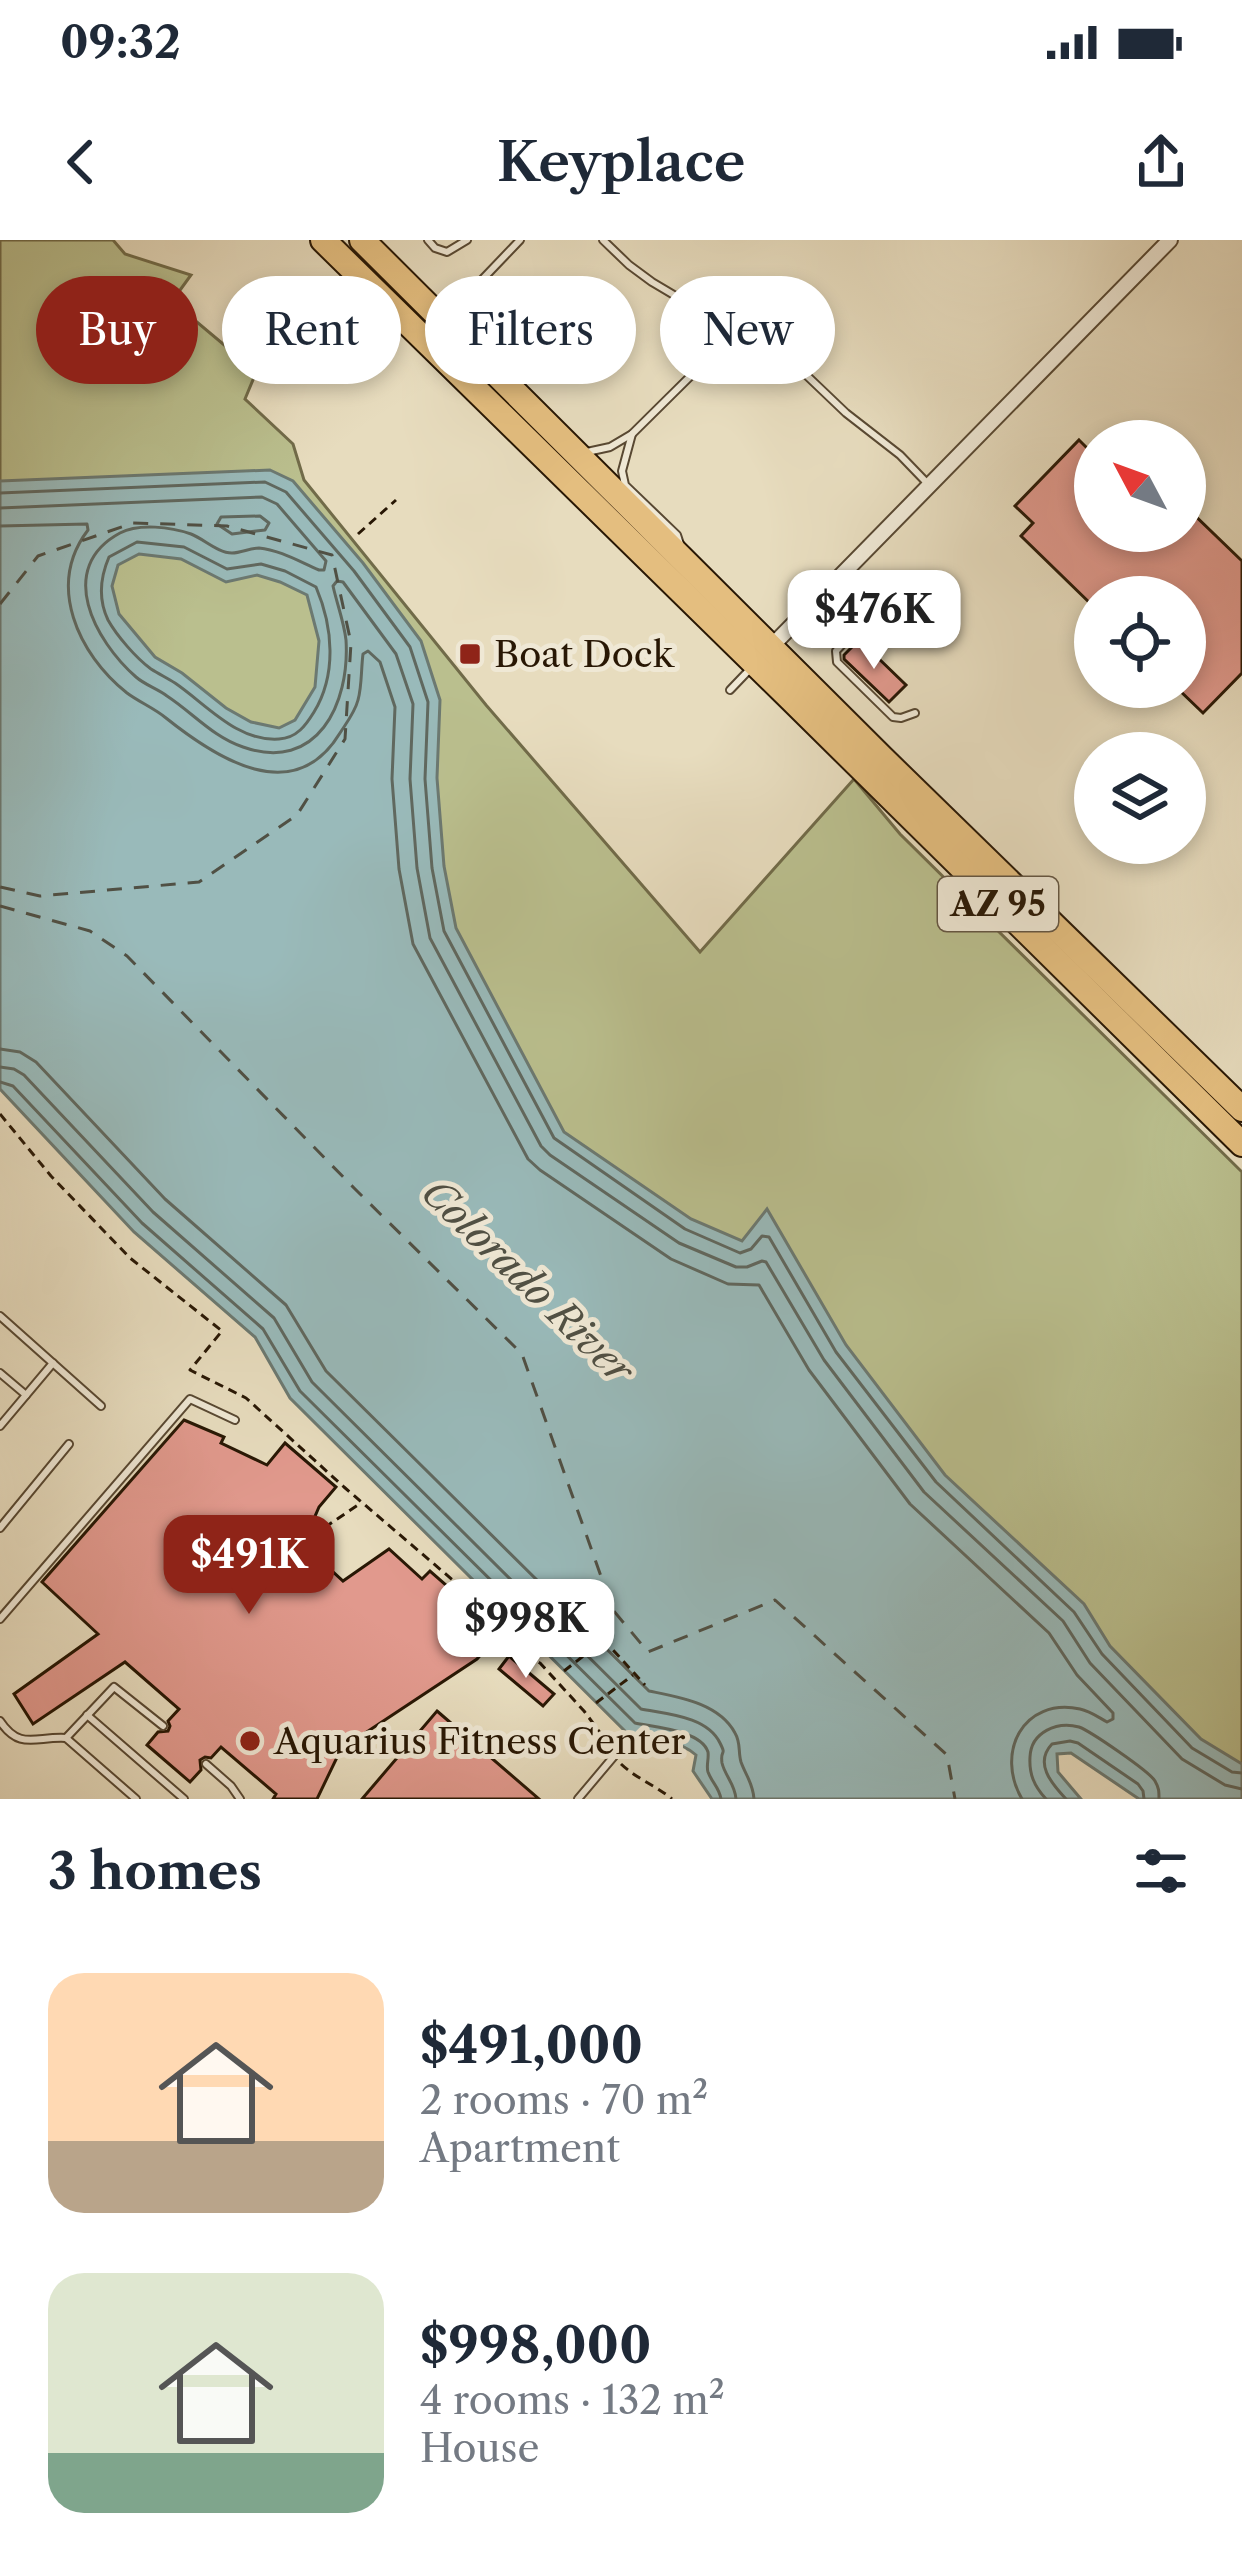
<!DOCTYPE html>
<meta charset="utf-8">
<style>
body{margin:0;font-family:"Libre Caslon Text",serif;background:#f6f6f7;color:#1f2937;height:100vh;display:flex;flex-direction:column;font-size:45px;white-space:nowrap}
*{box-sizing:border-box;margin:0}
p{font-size:39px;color:#747a83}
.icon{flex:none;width:66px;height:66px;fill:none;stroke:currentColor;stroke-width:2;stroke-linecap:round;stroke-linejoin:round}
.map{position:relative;height:1559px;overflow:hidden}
.sheet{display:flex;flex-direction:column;background:#fff;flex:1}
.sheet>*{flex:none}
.banner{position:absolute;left:36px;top:36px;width:1170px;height:108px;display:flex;gap:24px}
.needle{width:78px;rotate:311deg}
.tools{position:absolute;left:1074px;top:180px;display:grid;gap:24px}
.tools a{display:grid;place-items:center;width:132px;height:132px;border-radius:50%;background:#fff;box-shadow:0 6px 18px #0003;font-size:60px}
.price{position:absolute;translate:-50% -102px;padding:0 27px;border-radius:24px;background:#fff;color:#222;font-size:39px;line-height:78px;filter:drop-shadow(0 3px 6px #0008)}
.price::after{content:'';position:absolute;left:50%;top:72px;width:36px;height:27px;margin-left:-18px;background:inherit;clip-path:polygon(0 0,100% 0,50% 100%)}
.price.on{background:#8f2418;color:#fff}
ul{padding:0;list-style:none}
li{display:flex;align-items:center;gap:36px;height:300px;padding:0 48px}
li span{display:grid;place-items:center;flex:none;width:336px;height:240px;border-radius:36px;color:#555}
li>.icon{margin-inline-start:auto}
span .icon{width:144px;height:144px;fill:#fffc;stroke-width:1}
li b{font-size:51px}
h2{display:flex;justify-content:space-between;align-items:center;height:144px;padding:0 48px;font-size:51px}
.tag{padding:0 42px;border-radius:54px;background:#fff;box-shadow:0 6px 18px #0003;font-size:42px;line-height:108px}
.tag.on{background:#8f2418;color:#fff}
.status{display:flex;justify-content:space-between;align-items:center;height:84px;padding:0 60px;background:#fff;direction:ltr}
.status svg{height:33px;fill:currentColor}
header{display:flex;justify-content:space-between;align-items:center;height:156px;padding:0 48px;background:#fff;font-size:54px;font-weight:600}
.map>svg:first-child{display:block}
.green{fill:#babf8e;stroke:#716b49;stroke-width:3}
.water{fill:#99baba;stroke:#6c7971;stroke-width:3;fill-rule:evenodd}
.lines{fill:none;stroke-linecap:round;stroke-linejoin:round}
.shore{stroke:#60685f;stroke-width:3}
.ferry{stroke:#505044;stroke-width:3;stroke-dasharray:15 12;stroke-linecap:butt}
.building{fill:#e1998d;stroke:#281704;stroke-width:3}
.lane-casing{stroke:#584832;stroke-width:10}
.street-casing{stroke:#584832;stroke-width:18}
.highway-casing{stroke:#281704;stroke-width:28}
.path{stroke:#281704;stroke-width:3;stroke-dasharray:9 6;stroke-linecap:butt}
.lane{stroke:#efe8d5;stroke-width:6}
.street{stroke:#efe8d5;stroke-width:14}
.highway{stroke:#e4be7f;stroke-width:24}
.poi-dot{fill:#8f2418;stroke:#efe8d5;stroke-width:4.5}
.labels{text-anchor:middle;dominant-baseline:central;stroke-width:10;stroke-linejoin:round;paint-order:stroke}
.shield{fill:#efe8d5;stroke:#645643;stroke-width:3}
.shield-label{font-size:33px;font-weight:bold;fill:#281704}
.poi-label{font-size:36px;fill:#281704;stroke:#efe8d5;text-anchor:start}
.water-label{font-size:39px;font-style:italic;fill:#505044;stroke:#efe8d5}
</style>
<div class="status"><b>09:32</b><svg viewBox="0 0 49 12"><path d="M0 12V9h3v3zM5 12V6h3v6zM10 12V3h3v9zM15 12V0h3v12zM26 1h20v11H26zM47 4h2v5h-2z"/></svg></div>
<header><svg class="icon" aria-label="back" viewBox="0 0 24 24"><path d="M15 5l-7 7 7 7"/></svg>Keyplace<svg class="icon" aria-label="share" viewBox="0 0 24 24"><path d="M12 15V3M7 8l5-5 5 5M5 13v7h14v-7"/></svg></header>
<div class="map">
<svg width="1242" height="1559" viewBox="0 0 1242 1559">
<rect width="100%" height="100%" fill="#e7dcbe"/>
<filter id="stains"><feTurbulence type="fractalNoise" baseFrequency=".00167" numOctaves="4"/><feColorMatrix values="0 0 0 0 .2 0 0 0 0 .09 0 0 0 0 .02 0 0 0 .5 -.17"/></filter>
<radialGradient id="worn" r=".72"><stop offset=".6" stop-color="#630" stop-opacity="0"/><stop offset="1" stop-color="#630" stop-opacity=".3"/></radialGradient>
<path class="green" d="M0 0H113L125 14 191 35 175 57 192 78 235 114 262 118 245 159 293 204 304 240 486 465 700 712 854 539 900 594 1242 932V1553L0 354Z"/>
<path class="water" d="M270 230 293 241 363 323 421 401 440 460 437 538 444 626 456 688 564 892 691 979 742 1001 767 969 846 1105 945 1235 1084 1364 1110 1406 1201 1499 1242 1524V1559H1139L1071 1513 1057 1514 1058 1532 1081 1559H712L693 1531 696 1515C679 1500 653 1498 631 1497L290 1158 255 1097 134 992 0 849V241ZM139 314 181 319 226 342 257 335 280 342 307 355 319 401 315 447 295 480 279 488 251 482 226 468 182 433 155 417 119 374 112 346 118 325Z"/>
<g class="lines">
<g class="shore">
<path d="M0 253 265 242 286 252 354 331 410 407 428 462 425 539 432 628 444 691 554 898 685 989 740 1013 751 1009 762 996 769 997 836 1112 936 1242 1074 1372 1102 1414 1192 1508 1232 1532 1242 1533"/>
<path d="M0 268 262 257 277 264 326 321 324 330H319C300 322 280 310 259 308 250 308 241 313 232 313 218 313 204 299 191 294 171 287 139 283 120 293 55 328 95 401 136 437 145 445 158 449 167 456 193 473 213 497 243 507 317 533 350 464 346 400 344 382 337 364 333 346L337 341 343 342 396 414 413 464 410 539 417 628 430 698 541 906 550 915 679 1003 736 1027H747L762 1021 766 1022 824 1120 924 1252 1063 1381 1090 1423 1182 1519 1225 1545 1242 1549"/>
<path d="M260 276 269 283 265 290 232 294 217 284 221 277Z"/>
<path d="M0 286 87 284 88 290C46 345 78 414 127 453 139 462 154 468 166 478 216 518 294 569 340 493 347 482 355 472 358 460 362 446 361 429 363 414L368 411 380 422 395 467 392 539 399 629 413 704 528 919 540 930 671 1019 728 1044 759 1045 809 1130 910 1264 1049 1393 1077 1435 1113 1473V1479L1107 1482C1098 1477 1090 1471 1080 1469 1023 1457 995 1513 1022 1559"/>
<path d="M137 302 184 307 227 329 261 324 285 331 316 347C333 387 337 434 314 472 306 485 297 498 279 499 237 502 206 464 175 443 167 438 159 434 151 429 136 418 117 396 108 380 98 359 100 338 109 317Z"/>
<path d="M0 809 20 812 36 822 165 959 286 1065 326 1131 649 1451C678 1457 719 1463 735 1493 741 1503 738 1512 741 1522 746 1536 753 1543 754 1559"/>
<path d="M0 827 14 829 24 835 153 972 274 1078 312 1142 641 1469C666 1474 707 1476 720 1503 727 1517 720 1508 722 1523 725 1536 735 1544 736 1559"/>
<path d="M0 842 13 846 142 983 263 1089 300 1151 635 1483C653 1487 701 1490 708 1512 709 1519 706 1526 708 1532 712 1543 719 1547 721 1559"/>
<path d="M1046 1559C1034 1546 1029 1534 1030 1517 1031 1492 1057 1481 1079 1487 1090 1491 1149 1531 1155 1541 1159 1548 1159 1551 1159 1559"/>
<path d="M1066 1559C1051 1543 1034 1523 1052 1504L1070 1501 1078 1503 1138 1544 1143 1551 1144 1559"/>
</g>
<g class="ferry">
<path d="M0 364 38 316 133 283 227 286 332 315 351 403 345 499 297 575 199 642 40 656 0 647"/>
<path d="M0 666 90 691 127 716 354 948 522 1114 613 1370 648 1412 775 1360 947 1515 955 1559"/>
</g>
</g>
<g class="building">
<path d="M1079 200 1095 216V291H1185V266L1242 321V433L1203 473 1176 447H1185V357H1095V368L1021 296 1033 283 1015 266Z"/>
<path d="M857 402 866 412 873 417 875 415 906 445 889 462 844 419V415Z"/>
<path d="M184 1180 224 1197 221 1203 267 1225 285 1203 336 1247 319 1267 303 1304 343 1341 389 1309 422 1339 430 1331 495 1388 491 1403 477 1419 341 1509 317 1559H273L276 1554 221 1507 211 1518 205 1517 200 1520 201 1530 190 1542 147 1505 158 1492 168 1491 170 1486 168 1481 179 1469 125 1422 33 1484 14 1454 98 1394 42 1342Z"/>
<path d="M509 1416 554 1454 543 1466 499 1429Z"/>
<path d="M437 1471 539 1559H362Z"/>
</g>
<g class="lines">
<defs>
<g id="lane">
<path d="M428 0 435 8 447 12 467 0"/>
<path d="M603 0 629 25 652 42 802 131 846 173 900 215 927 243"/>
<path d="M476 46 520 0"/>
<path d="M632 194 622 231 625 245 677 295 680 304"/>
<path d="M587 212 610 207 632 194 735 92"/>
<path d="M876 377 867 378 836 411 837 422 893 477 901 478 915 473"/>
<path d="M730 450 752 427"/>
<path d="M0 1076 101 1166"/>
<path d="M0 1133 26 1155"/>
<path d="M0 1186 53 1123"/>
<path d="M0 1288 69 1204"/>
<path d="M0 1379 190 1159 235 1180"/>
<path d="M87 1475 184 1559"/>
<path d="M0 1481C20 1511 36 1496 66 1498L136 1559"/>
<path d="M66 1498 114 1447 163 1486"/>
<path d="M206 1524 231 1546 240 1559"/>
<path d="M578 1559 615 1515"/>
</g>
<path id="street" d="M766 412 1170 0"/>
<g id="highway">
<path d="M323 0C631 300 936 602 1242 904"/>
<path d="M362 0 882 518 1242 869"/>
</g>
</defs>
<use href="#lane" class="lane-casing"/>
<use href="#street" class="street-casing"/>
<use href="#highway" class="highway-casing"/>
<g class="path">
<path d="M358 294 396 260"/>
<path d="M0 874 51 936 130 1018 222 1091 190 1130 246 1158 344 1247 469 1354 504 1389 505 1405 540 1423 584 1471 610 1506"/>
<path d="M312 1296 361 1263"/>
<path d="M593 1388 645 1445"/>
<path d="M564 1431 604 1400"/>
<path d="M596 1463 633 1435"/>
<path d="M621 1524C637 1539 655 1545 672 1559"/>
</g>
<use href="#lane" class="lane"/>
<use href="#street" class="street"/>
<use href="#highway" class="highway"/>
</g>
<g class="poi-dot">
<rect x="458" y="402" width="24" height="24" rx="6"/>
<circle cx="250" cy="1501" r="12"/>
</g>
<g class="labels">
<rect class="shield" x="938" y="637" width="120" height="54" rx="9"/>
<g class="shield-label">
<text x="998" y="664">AZ 95</text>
</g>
<g class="poi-label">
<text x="494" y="414">Boat Dock</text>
<text x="274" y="1501">Aquarius Fitness Center</text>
</g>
<g class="water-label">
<text transform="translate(528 1041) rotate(44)">Colorado River</text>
</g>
</g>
<rect width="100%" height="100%" filter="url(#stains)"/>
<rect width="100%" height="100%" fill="url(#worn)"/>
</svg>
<div class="tools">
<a><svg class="needle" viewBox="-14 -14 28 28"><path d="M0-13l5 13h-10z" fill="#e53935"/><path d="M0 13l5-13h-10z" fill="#747a83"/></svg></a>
<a><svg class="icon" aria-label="locate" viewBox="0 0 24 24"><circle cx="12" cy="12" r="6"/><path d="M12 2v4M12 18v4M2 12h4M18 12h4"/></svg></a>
<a><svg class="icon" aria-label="layers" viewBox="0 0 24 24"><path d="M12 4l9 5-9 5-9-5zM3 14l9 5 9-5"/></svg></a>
</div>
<b class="price" style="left:874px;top:432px">$476K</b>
<b class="price on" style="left:249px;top:1377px">$491K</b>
<b class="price" style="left:526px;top:1441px">$998K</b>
<div class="banner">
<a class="tag on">Buy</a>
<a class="tag">Rent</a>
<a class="tag">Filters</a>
<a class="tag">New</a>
</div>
</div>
<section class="sheet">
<h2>3 homes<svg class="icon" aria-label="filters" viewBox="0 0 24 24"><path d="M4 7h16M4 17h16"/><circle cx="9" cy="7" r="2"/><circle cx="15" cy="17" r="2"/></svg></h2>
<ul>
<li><span style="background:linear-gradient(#ffd9b3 70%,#b9a48a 0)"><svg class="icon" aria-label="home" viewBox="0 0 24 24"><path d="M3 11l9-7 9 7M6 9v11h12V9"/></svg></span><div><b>$491,000</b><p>2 rooms · 70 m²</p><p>Apartment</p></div></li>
<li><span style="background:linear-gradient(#dfe7d0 75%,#7fa58c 0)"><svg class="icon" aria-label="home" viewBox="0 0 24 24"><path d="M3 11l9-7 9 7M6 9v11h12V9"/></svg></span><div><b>$998,000</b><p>4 rooms · 132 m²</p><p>House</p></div></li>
</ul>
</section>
